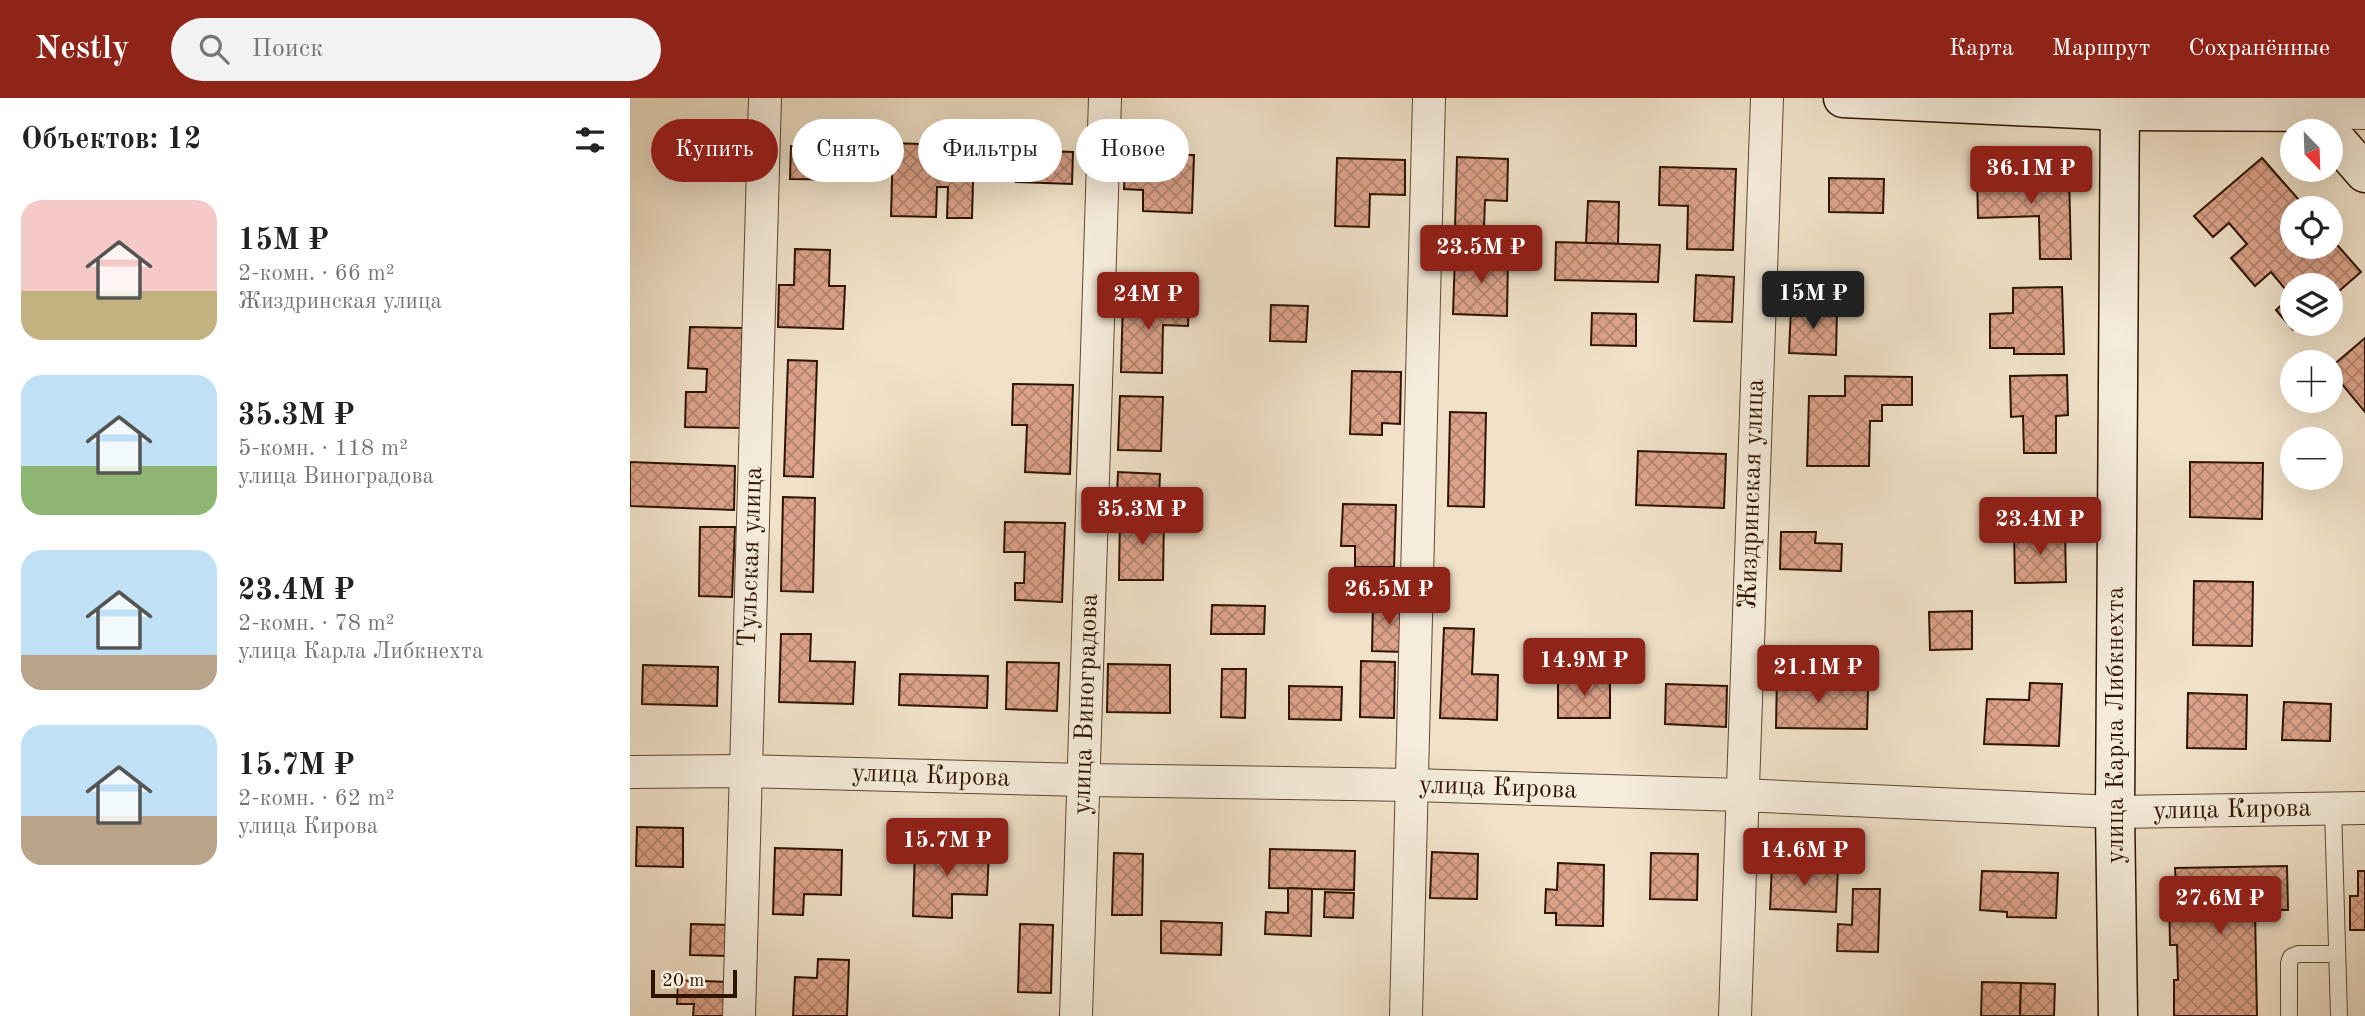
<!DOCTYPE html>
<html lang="ru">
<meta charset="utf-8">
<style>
body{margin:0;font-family:"Old Standard TT",serif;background:#f2f2f2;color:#222;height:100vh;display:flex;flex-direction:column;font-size:26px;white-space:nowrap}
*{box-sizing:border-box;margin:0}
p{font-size:23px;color:#767676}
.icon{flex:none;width:38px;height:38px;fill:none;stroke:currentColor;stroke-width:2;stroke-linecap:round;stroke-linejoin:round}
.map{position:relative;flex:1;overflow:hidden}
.drawer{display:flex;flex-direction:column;background:#fff;width:630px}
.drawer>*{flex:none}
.top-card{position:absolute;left:21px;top:21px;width:665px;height:63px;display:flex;gap:14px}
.needle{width:46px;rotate:157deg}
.controls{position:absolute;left:1650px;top:21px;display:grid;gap:14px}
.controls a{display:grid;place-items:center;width:63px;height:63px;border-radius:50%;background:#fff;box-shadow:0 7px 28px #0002;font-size:35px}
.scale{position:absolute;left:21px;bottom:18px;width:86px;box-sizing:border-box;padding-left:7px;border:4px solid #2e1400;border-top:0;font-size:19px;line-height:24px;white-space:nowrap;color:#2e1400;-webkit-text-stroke:5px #f5ecdb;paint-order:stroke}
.price{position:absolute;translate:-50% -60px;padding:0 16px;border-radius:7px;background:#8f2418;color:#fff;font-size:23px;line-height:46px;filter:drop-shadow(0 2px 4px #0008)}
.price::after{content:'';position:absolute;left:50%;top:42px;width:21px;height:16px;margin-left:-10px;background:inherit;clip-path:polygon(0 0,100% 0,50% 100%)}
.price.selected{background:#222;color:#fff}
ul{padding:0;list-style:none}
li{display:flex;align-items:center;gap:21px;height:175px;padding:0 21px}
li span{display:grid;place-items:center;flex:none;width:196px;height:140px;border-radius:21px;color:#555}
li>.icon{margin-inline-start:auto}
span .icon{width:84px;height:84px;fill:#fffc;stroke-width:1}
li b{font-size:30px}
h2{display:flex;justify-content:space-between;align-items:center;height:84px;padding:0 21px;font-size:30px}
.tag{padding:0 24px;border-radius:32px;background:#fff;box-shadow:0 7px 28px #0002;font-size:24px;line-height:63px}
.tag.selected{background:#8f2418;color:#fff}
header{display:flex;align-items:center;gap:42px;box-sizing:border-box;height:98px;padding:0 35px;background:#8f2418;color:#fff}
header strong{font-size:33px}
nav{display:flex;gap:38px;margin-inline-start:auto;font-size:24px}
.search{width:490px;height:63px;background:#f2f2f2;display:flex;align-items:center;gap:18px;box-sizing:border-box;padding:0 24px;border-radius:38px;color:#767676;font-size:26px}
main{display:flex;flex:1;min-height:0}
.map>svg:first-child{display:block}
.building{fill:url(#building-cross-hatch);stroke:#2e1400;stroke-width:2}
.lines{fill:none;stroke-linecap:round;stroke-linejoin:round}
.lane-casing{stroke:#5e4732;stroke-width:18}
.street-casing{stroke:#5e4732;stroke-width:34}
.secondary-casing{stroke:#2e1400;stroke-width:41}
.lane{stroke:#f5ecdb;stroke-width:16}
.street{stroke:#f5ecdb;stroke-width:32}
.secondary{stroke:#f5ecdb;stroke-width:38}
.labels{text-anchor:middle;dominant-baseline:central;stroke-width:5;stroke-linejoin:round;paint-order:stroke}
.street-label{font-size:26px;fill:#2e1400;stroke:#f5ecdb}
</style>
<header>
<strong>Nestly</strong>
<div class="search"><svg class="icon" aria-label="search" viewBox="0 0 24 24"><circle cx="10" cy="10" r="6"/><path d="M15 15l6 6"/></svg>Поиск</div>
<nav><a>Карта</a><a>Маршрут</a><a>Сохранённые</a></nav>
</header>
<main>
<section class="drawer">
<h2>Объектов: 12<svg class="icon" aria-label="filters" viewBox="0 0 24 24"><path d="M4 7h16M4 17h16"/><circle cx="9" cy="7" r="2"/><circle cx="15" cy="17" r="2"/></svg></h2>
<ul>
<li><span style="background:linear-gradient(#f6c9c9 65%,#c2b280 0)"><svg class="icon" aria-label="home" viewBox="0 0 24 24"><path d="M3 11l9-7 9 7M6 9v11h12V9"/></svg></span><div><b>15M ₽</b><p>2-комн. · 66 m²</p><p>Жиздринская улица</p></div></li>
<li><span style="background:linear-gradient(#bfe0f5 65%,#8fb573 0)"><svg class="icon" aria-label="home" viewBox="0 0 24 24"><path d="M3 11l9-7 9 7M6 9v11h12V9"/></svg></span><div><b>35.3M ₽</b><p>5-комн. · 118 m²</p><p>улица Виноградова</p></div></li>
<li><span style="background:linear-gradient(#bfe0f5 75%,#b9a48a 0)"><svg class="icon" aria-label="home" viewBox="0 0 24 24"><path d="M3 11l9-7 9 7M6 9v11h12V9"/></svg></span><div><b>23.4M ₽</b><p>2-комн. · 78 m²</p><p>улица Карла Либкнехта</p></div></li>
<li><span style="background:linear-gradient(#bfe0f5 65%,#b9a48a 0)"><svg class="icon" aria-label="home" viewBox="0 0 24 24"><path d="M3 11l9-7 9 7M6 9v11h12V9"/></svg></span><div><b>15.7M ₽</b><p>2-комн. · 62 m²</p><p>улица Кирова</p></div></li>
</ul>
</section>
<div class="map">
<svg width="1735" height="918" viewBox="0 0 1735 918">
<defs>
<pattern id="building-cross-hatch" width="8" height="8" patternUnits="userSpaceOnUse" patternTransform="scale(1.75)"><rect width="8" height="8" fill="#dca28a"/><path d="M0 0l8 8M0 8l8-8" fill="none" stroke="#b3836e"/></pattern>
</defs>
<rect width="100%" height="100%" fill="#f0e1c8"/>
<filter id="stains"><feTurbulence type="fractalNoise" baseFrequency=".00286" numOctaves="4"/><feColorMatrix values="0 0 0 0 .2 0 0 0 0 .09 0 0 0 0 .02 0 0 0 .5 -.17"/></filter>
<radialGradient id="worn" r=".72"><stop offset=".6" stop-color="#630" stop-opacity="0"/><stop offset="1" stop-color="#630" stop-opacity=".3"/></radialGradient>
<g class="building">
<path d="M263 45 344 48 342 120H317L318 89H307L306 119 261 118Z"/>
<rect x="65" y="47" width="40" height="32"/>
<path d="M161 48 224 49 223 82 160 81Z"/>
<path d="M387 52 443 54 442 86 386 84Z"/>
<path d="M496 56 564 57 562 115 513 113V92L494 91Z"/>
<path d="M827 59 878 61 877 103 855 102 854 130 825 129Z"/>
<path d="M707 60 775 62V97L740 96 739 129 705 128Z"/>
<path d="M1632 60 1676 110H1662V149H1701V140L1731 174 1701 200V187H1662V226H1671L1663 232 1646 212 1661 198 1641 174 1625 188 1601 160 1617 146 1599 125 1583 139 1564 118Z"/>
<path d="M1030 69 1106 71 1103 152 1057 151 1058 108 1029 107Z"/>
<path d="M1439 75 1441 161H1410L1409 118 1348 120 1347 77Z"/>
<path d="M1199 80 1254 81 1253 115 1199 114Z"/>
<path d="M958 103 989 104 988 146 956 145Z"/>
<path d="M926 144 1030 147 1028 184 925 182Z"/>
<path d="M165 151 200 152 199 188H215L213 231 148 229 149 187H164Z"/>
<path d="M825 157 878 158 877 218 823 216Z"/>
<path d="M1066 177 1104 179 1102 224 1064 223Z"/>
<path d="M1432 189 1434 256H1384V250H1360V216L1383 215V190Z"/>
<path d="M493 200 559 202 558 228 533 227 532 275 491 274Z"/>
<path d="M641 207 678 208 676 244 640 243Z"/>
<path d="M1161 210 1207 211 1206 257 1159 255Z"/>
<path d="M962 215 1006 216V248L961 247Z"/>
<path d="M60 229 113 230 110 330 55 329 56 294H76L77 271 58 270Z"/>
<path d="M1735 240V314L1701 273V269Z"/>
<path d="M158 262 187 263 183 379 154 378Z"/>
<path d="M722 273 771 274 770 326 752 325V337L720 336Z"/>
<path d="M1437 277 1438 317 1426 318V355H1394L1393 318 1381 319 1380 278Z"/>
<path d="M1215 278 1282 279V307H1252V323H1240L1239 368H1177L1179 298H1215Z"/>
<path d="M383 286 443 287 440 376 395 374 397 327H382Z"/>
<path d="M490 298 533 299 531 353 488 352Z"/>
<path d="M820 314 856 315 854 409 818 408Z"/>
<path d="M1008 353 1096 356 1094 410 1006 407Z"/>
<path d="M0 364 105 368 104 412 0 408Z"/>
<path d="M1560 364 1633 365 1632 421 1560 419Z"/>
<path d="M488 374 530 376 529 399 487 397Z"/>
<path d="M153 399 185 400 183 494 151 493Z"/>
<path d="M713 406 766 407 764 469H725V448H711Z"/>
<path d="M490 417H534L533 482H489Z"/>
<path d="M375 424 435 425 432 504 385 502V485H394L395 454H374Z"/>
<path d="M70 429H105L102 499 69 498Z"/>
<path d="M1435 433 1436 484 1385 485 1384 434Z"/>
<path d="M1151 434H1186L1185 445 1212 446 1211 473 1150 471Z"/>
<path d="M1564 483 1623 484 1622 548 1563 547Z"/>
<path d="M743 505 776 506 774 554 742 553Z"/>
<path d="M582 507 635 508 634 536H581Z"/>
<path d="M1342 513V551L1300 552 1299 514Z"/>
<path d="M814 530 844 531 842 576 868 577 867 622 810 620Z"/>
<path d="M151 536H181L180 563 225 564 223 606 149 604Z"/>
<path d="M731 563 765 564 764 620 730 619Z"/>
<path d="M377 564 429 565 427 613 376 611Z"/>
<path d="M478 566 540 567V615L477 614Z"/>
<path d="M13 567 88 569 87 608 12 606Z"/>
<path d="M592 571H616L615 620 591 619Z"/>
<path d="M1147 575 1185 576V591L1238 592 1237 631 1146 630Z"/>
<path d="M270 576 358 578 357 610 269 607Z"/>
<rect x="928" y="581" width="52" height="39"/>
<path d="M1400 585 1432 586 1429 648 1354 646 1357 601 1399 602Z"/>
<path d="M1036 586 1097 588 1096 629 1035 626Z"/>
<path d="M659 588 712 589 711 622 659 621Z"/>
<path d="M1558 595 1617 597 1616 651 1557 650Z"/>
<path d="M1654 604 1701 606 1700 643 1652 642Z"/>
<path d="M7 729 53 730V769L6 768Z"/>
<path d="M285 749 359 752 357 797 322 796V820L283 818Z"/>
<path d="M145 750 212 752 211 797 174 796 173 817 143 816Z"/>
<path d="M640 751 725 753 724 792 639 790Z"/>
<path d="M802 754 848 756 847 801 800 800Z"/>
<path d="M484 755 513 756 512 817H482Z"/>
<path d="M1021 755 1068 756 1067 802 1020 801Z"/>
<path d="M928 765 974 767 973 828 926 827V815H915L916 791 927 792Z"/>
<path d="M1142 766 1208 769 1206 814 1140 811Z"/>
<path d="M1657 768 1658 812H1625L1627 918H1544V882H1548L1547 847H1540L1539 790H1546L1545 770Z"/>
<path d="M1352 773 1428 775 1426 820 1377 819V814L1350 812Z"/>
<path d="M1728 773H1735V832H1720V798H1728Z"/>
<path d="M658 790 682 791 681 838 635 836 636 814 658 815Z"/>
<path d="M1223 791H1250L1248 854 1207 853 1208 826 1222 827Z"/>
<path d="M695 794 724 795 723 820 694 819Z"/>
<path d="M531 823 592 825 591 857 531 855Z"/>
<path d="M61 826 99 827 98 858 60 857Z"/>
<path d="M390 826 423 827 421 895 388 894Z"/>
<path d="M188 861 219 862 217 918H163L165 879 187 880Z"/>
<path d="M48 882 97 884 96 918H63L64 906H47Z"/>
<path d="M1352 884 1391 885 1390 918H1351Z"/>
<path d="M1391 885 1425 886 1424 918H1390Z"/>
</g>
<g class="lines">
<defs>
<g id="lane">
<path d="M1703 710 1709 918"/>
<path d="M1659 918V865L1661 859 1668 856H1707"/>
</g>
<g id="street">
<path d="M1682 14 1735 15"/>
<path d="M0 674 114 673 454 682 782 687 1111 697 1485 714 1735 710"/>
<path d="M109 918 135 0"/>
<path d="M446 918 475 0"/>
<path d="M776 918 799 0"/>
<path d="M1105 918 1137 0"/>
</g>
<g id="secondary">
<path d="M1213 0 1491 13 1682 14"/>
<path d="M1701 36 1735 75"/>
<path d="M1488 918 1485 714 1490 0"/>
</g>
</defs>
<use href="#lane" class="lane-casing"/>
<use href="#street" class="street-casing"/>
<use href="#secondary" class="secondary-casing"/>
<use href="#lane" class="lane"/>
<use href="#street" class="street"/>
<use href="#secondary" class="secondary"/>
</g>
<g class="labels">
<g class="street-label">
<text transform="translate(1122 396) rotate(-88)">Жиздринская улица</text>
<text transform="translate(121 459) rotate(-88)">Тульская улица</text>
<text transform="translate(456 606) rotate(-88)">улица Виноградова</text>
<text transform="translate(1486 627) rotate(-90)">улица Карла Либкнехта</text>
<text transform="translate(301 678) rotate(2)">улица Кирова</text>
<text transform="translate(868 690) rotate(2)">улица Кирова</text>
<text transform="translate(1602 712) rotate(-1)">улица Кирова</text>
</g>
</g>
<rect width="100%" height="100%" filter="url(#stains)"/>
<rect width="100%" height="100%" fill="url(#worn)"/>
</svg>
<div class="controls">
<a><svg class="needle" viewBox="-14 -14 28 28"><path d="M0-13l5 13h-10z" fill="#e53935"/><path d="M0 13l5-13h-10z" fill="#767676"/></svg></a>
<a><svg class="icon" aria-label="locate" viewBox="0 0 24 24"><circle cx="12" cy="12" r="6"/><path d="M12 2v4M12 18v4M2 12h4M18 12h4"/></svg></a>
<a><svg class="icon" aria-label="layers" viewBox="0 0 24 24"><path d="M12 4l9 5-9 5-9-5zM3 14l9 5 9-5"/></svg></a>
<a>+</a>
<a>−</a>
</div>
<div class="scale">20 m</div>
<b class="price" style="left:1401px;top:108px">36.1M ₽</b>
<b class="price" style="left:851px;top:187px">23.5M ₽</b>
<b class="price selected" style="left:1183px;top:233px">15M ₽</b>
<b class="price" style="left:518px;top:234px">24M ₽</b>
<b class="price" style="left:512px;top:449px">35.3M ₽</b>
<b class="price" style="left:1410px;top:459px">23.4M ₽</b>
<b class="price" style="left:759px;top:529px">26.5M ₽</b>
<b class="price" style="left:954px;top:600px">14.9M ₽</b>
<b class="price" style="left:1188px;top:607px">21.1M ₽</b>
<b class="price" style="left:317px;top:780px">15.7M ₽</b>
<b class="price" style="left:1174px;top:790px">14.6M ₽</b>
<b class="price" style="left:1590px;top:838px">27.6M ₽</b>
<div class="top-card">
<a class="tag selected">Купить</a>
<a class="tag">Снять</a>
<a class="tag">Фильтры</a>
<a class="tag">Новое</a>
</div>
</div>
</main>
